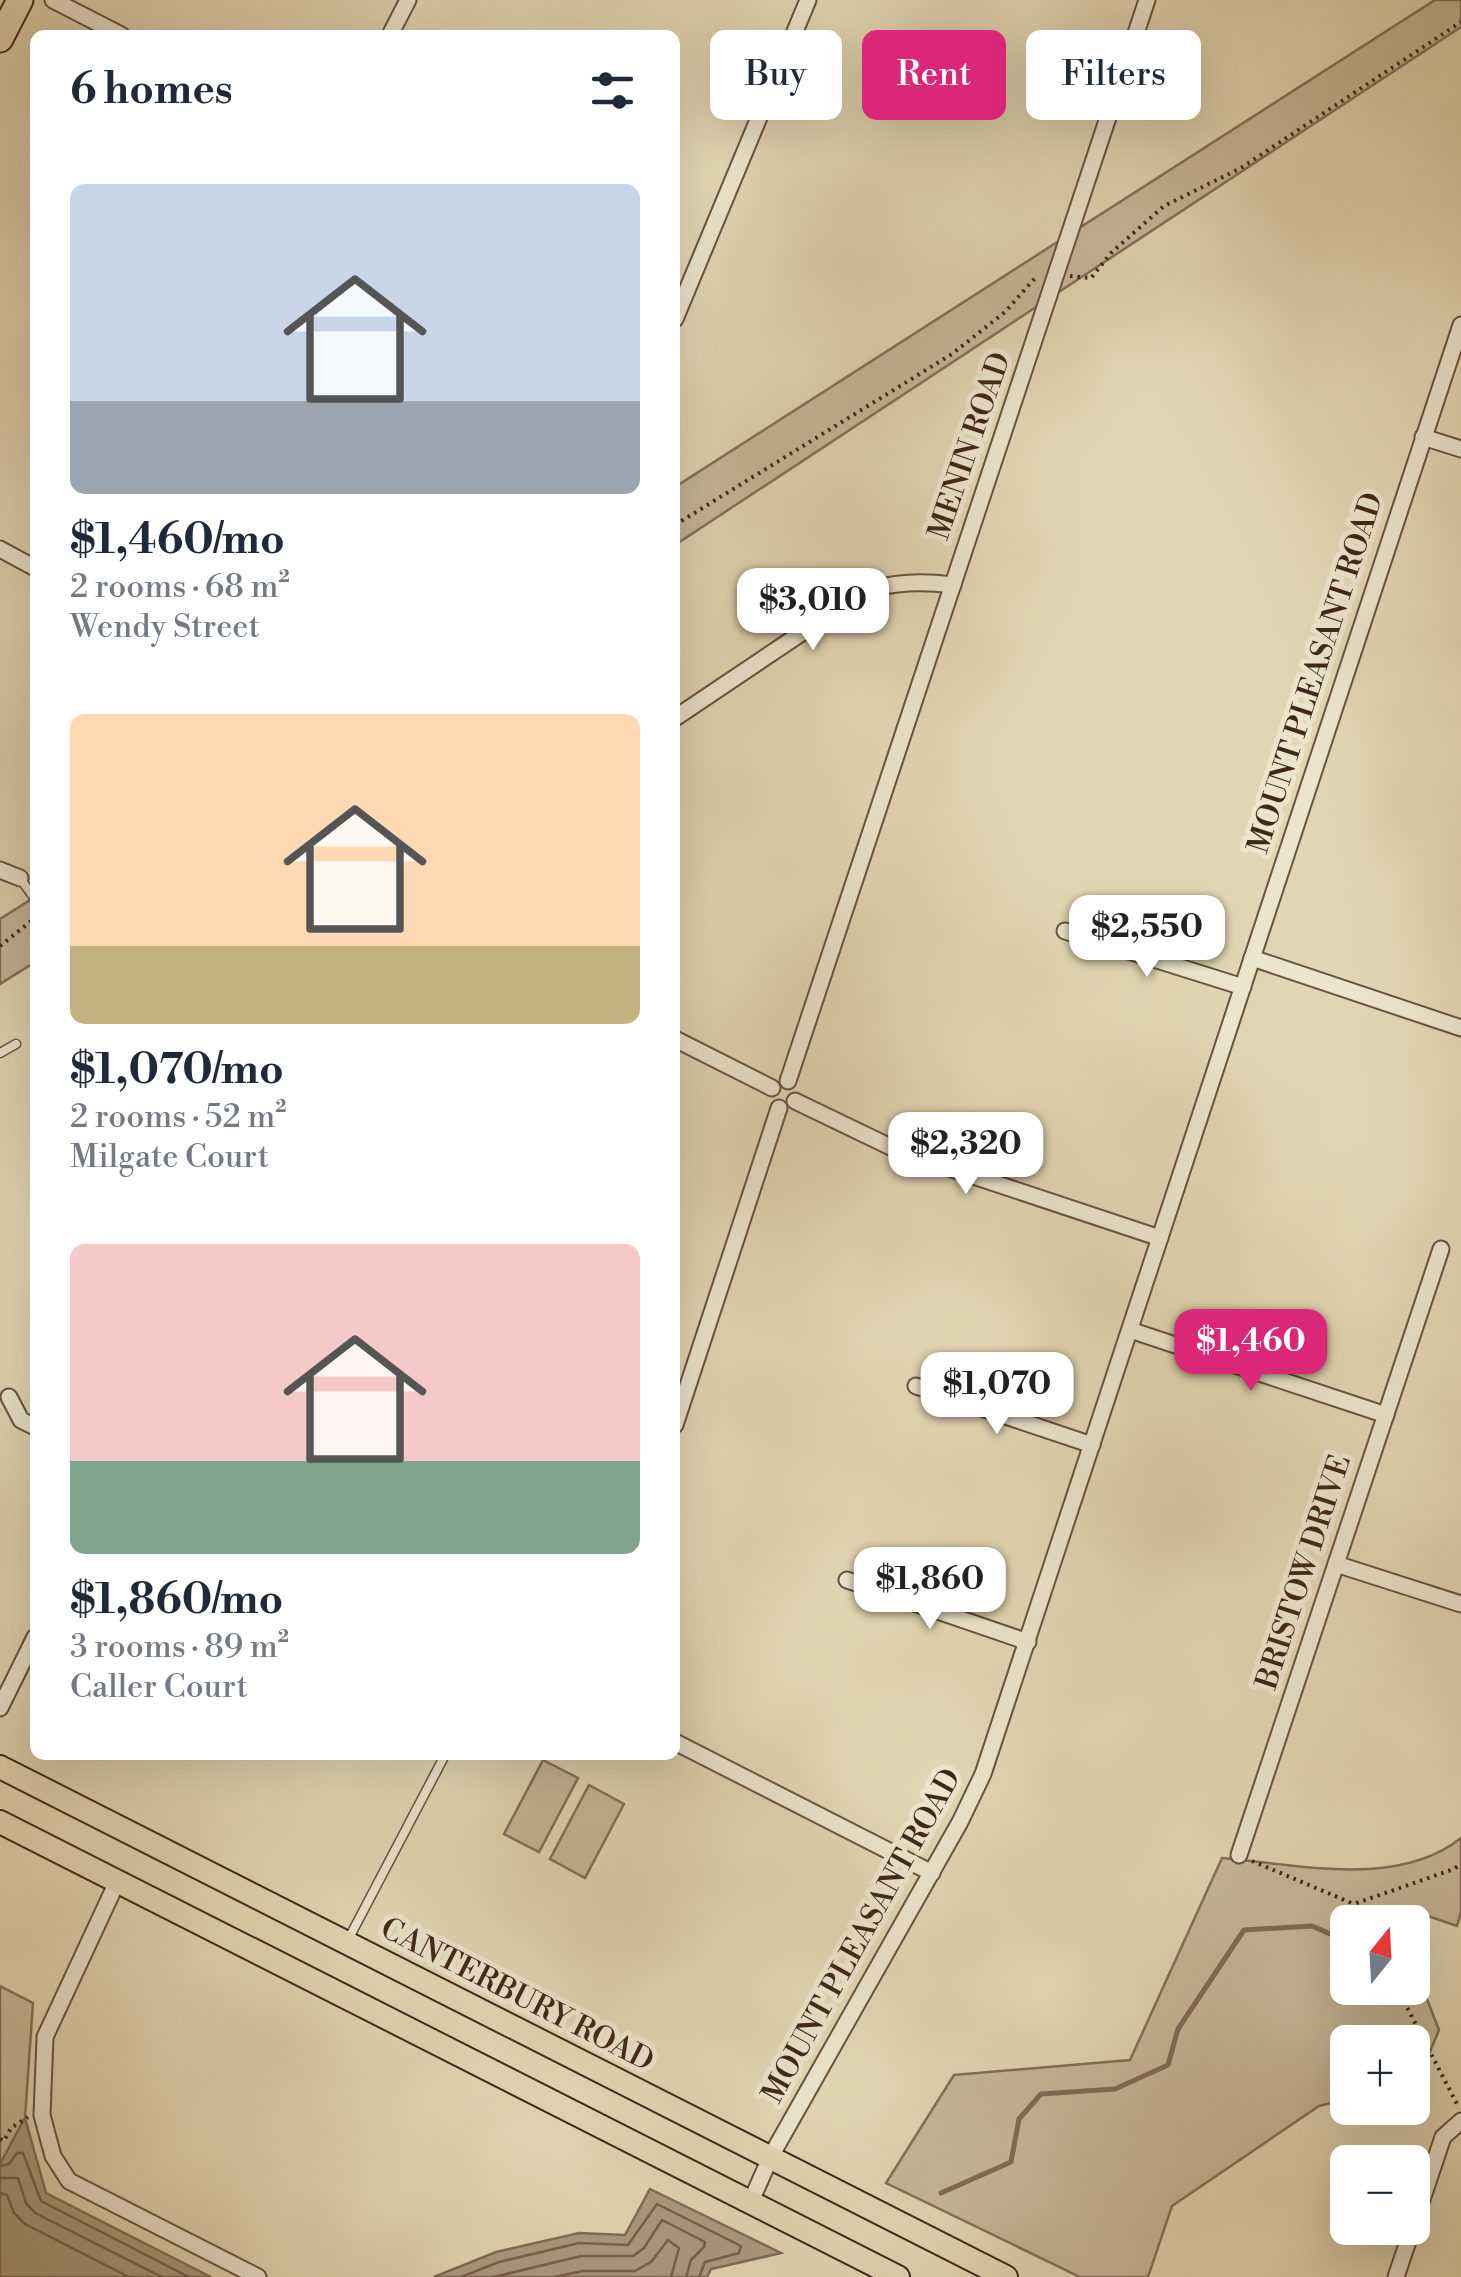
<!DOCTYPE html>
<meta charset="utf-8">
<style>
body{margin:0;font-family:"Libre Bodoni",serif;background:#f6f6f7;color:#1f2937;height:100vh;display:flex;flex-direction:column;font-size:38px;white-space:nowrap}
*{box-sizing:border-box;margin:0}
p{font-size:32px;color:#747a83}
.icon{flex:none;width:55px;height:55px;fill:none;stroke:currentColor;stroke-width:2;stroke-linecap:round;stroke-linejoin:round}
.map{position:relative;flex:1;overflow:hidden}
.drawer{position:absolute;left:30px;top:30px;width:650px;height:1730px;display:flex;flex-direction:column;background:#fff;border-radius:15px;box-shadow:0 10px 40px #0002}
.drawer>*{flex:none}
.top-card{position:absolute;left:710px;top:30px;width:600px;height:90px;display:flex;gap:20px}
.needle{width:65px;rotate:18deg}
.controls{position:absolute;left:1330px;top:1905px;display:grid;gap:20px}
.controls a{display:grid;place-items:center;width:100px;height:100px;border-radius:15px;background:#fff;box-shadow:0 10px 40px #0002;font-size:50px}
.price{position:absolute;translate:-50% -85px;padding:0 22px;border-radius:20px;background:#fff;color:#222;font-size:32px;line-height:65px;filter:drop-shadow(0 2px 5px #0008)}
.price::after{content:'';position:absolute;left:50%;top:60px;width:30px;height:22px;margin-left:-15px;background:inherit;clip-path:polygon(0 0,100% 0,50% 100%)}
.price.current{background:#db2777;color:#fff}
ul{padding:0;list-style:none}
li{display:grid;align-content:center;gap:20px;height:530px;padding:0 40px}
li span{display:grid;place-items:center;height:310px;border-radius:15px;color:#555}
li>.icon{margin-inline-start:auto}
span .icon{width:180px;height:180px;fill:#fffc;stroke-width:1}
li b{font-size:42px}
h2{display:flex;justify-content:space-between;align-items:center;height:120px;padding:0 40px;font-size:42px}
.chip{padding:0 35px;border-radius:15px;background:#fff;box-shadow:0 10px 40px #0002;font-size:35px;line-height:90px}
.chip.current{background:#db2777;color:#fff}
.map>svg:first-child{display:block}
.green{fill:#c7b898;stroke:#846f59;stroke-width:2.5}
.water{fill:#ab9a7e;stroke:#816c56;stroke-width:2.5}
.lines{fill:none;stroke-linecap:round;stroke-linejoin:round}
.shore{stroke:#76604c;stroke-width:2.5}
.stream{stroke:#816c56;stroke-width:5}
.service-casing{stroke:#695240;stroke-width:11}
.minor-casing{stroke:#695240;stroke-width:19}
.primary-casing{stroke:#41261a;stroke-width:26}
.trunk-casing{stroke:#41261a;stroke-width:29}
.path{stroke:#41261a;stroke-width:4;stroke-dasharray:2.5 5;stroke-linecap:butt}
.service{stroke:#ece4cd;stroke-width:8}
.minor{stroke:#ece4cd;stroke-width:15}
.primary{stroke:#e2d6b2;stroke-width:22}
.trunk{stroke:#e2d6b2;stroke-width:25}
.labels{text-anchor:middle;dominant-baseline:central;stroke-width:10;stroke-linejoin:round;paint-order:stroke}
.street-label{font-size:30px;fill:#41261a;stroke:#ece4cd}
</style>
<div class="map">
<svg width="1461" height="2277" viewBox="0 0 1461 2277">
<rect width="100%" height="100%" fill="#e2d6b2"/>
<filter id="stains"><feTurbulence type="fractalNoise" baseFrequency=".002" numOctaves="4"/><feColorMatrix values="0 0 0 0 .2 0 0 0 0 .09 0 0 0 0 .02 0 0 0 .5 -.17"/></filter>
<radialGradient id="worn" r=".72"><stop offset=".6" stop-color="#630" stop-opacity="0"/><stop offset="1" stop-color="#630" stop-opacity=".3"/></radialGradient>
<g class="green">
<path d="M1435 0H1461V27L675 545V487Z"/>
<path d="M35 897V962L0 984V919Z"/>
<path d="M543 1760 578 1778 539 1852 504 1834Z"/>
<path d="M589 1785 624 1804 585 1878 550 1859Z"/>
<path d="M1461 1838V1912L1457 1926 1416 1912 1396 1922H1348V1988H1412L1413 1963 1439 2030 1417 2083 1413 2084 1412 2042H1348L1347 2099 1319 2106 1172 2206 1148 2277H1080L886 2183 954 2075 1130 2060 1222 1858C1296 1864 1398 1889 1461 1838Z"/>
<path d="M0 1986 33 2003 25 2118 0 2164Z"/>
</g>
<g class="water">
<path d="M25 2118 46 2193 211 2277H0V2164Z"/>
<path d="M650 2189 781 2253 711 2269 707 2277H434L496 2252 579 2233 625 2235Z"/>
</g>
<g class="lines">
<g class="shore">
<path d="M0 2166 9 2164 17 2153H23L41 2201 189 2277"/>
<path d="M0 2178H18L26 2203 35 2213 162 2277"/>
<path d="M0 2193 7 2195 14 2213 25 2224 129 2277"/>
<path d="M461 2277 499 2262 579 2243 628 2245 657 2204 741 2246 739 2253 705 2262 699 2277"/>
<path d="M494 2277 581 2256H633L644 2248 662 2220 705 2242 704 2247 691 2260 686 2277"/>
<path d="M554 2277 583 2271H635L651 2262 668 2240 679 2248 671 2277"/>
</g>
<path class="stream" d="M941 2193 1011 2162 1019 2119 1041 2094 1115 2089 1168 2065 1178 2029 1244 1930 1312 1926 1348 1942"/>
<defs>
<g id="service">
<path d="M20 878 35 899"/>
<path d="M0 1053 16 1044"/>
<path d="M349 1938 445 1755"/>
</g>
<g id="minor">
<path d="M53 0 121 35"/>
<path d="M390 35 408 0"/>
<path d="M675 319 808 0"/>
<path d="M1423 437 1461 449"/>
<path d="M0 549 35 568"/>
<path d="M675 718 864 591C895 582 921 581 953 585"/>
<path d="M0 870 20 878"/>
<path d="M1065 931 1243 987"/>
<path d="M1252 958 1461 1028"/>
<path d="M675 1039 772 1088"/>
<path d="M788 1081 1147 0"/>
<path d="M795 1101 901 1152 1160 1238"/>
<path d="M1130 1330 1386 1415"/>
<path d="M916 1386 1092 1445"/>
<path d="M9 1397 21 1420 35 1427"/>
<path d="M675 1425 779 1108"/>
<path d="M1336 1564 1461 1604"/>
<path d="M847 1580 1028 1642"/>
<path d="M0 1708 35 1637"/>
<path d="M675 1742 932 1873"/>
<path d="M1239 1855 1441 1249"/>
<path d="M117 1882 45 2037 42 2115 53 2156 69 2181 258 2277"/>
<path d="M751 2201 771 2156 960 1822 983 1774 1461 325"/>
<path d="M1396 2277 1443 2137 1461 2121"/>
</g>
<g id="primary">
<path d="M0 1767 1006 2277"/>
<path d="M0 1822 898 2277"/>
</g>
<path id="trunk" d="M0 39 20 0"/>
</defs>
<use href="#service" class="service-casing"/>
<use href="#minor" class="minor-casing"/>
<use href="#primary" class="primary-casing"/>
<use href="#trunk" class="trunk-casing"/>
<g class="path">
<path d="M1070 276 1091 278 1111 253 1164 206 1241 168 1461 22"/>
<path d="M675 525 952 354 1005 312 1036 277"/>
<path d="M0 946 35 918"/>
<path d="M1252 1861 1354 1904"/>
<path d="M1363 1922 1354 1904 1454 1869 1461 1864"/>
<path d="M1397 1988 1457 2104"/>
<path d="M0 2139 4 2141 11 2128 28 2117"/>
</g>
<use href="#service" class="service"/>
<use href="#minor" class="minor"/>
<use href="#primary" class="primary"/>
<use href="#trunk" class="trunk"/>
</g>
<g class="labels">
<g class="street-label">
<text transform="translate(970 446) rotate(-71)">MENIN ROAD</text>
<text transform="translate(1316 673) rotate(-72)">MOUNT PLEASANT ROAD</text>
<text transform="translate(1304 1572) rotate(-72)">BRISTOW DRIVE</text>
<text transform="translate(862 1936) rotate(-61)">MOUNT PLEASANT ROAD</text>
<text transform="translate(517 1995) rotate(27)">CANTERBURY ROAD</text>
</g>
</g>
<rect width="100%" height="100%" filter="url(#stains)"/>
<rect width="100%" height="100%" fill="url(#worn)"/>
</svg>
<div class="controls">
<a><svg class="needle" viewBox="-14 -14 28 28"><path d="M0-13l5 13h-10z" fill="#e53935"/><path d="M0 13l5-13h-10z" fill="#747a83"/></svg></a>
<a>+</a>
<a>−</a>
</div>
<b class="price" style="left:813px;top:653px">$3,010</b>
<b class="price" style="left:1147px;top:980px">$2,550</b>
<b class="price" style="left:966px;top:1197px">$2,320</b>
<b class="price current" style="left:1251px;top:1394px">$1,460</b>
<b class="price" style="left:997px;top:1437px">$1,070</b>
<b class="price" style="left:930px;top:1632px">$1,860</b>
<div class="top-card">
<a class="chip">Buy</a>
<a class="chip current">Rent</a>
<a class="chip">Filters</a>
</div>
<section class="drawer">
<h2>6 homes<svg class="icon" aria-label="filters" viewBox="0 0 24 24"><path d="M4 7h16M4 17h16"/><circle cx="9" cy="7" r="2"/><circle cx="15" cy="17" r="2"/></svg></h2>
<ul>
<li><span style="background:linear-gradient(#c9d6e8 70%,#9aa5b1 0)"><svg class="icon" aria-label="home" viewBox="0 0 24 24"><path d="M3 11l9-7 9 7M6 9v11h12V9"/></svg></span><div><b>$1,460/mo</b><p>2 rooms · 68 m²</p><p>Wendy Street</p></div></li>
<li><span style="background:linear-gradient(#ffd9b3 75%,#c2b280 0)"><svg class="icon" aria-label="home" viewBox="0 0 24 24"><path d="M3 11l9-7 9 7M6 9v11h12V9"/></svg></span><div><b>$1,070/mo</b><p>2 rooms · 52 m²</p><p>Milgate Court</p></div></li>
<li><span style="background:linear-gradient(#f6c9c9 70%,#7fa58c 0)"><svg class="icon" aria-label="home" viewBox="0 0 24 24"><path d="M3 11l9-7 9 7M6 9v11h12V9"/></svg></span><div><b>$1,860/mo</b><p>3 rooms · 89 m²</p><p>Caller Court</p></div></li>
</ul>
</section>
</div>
